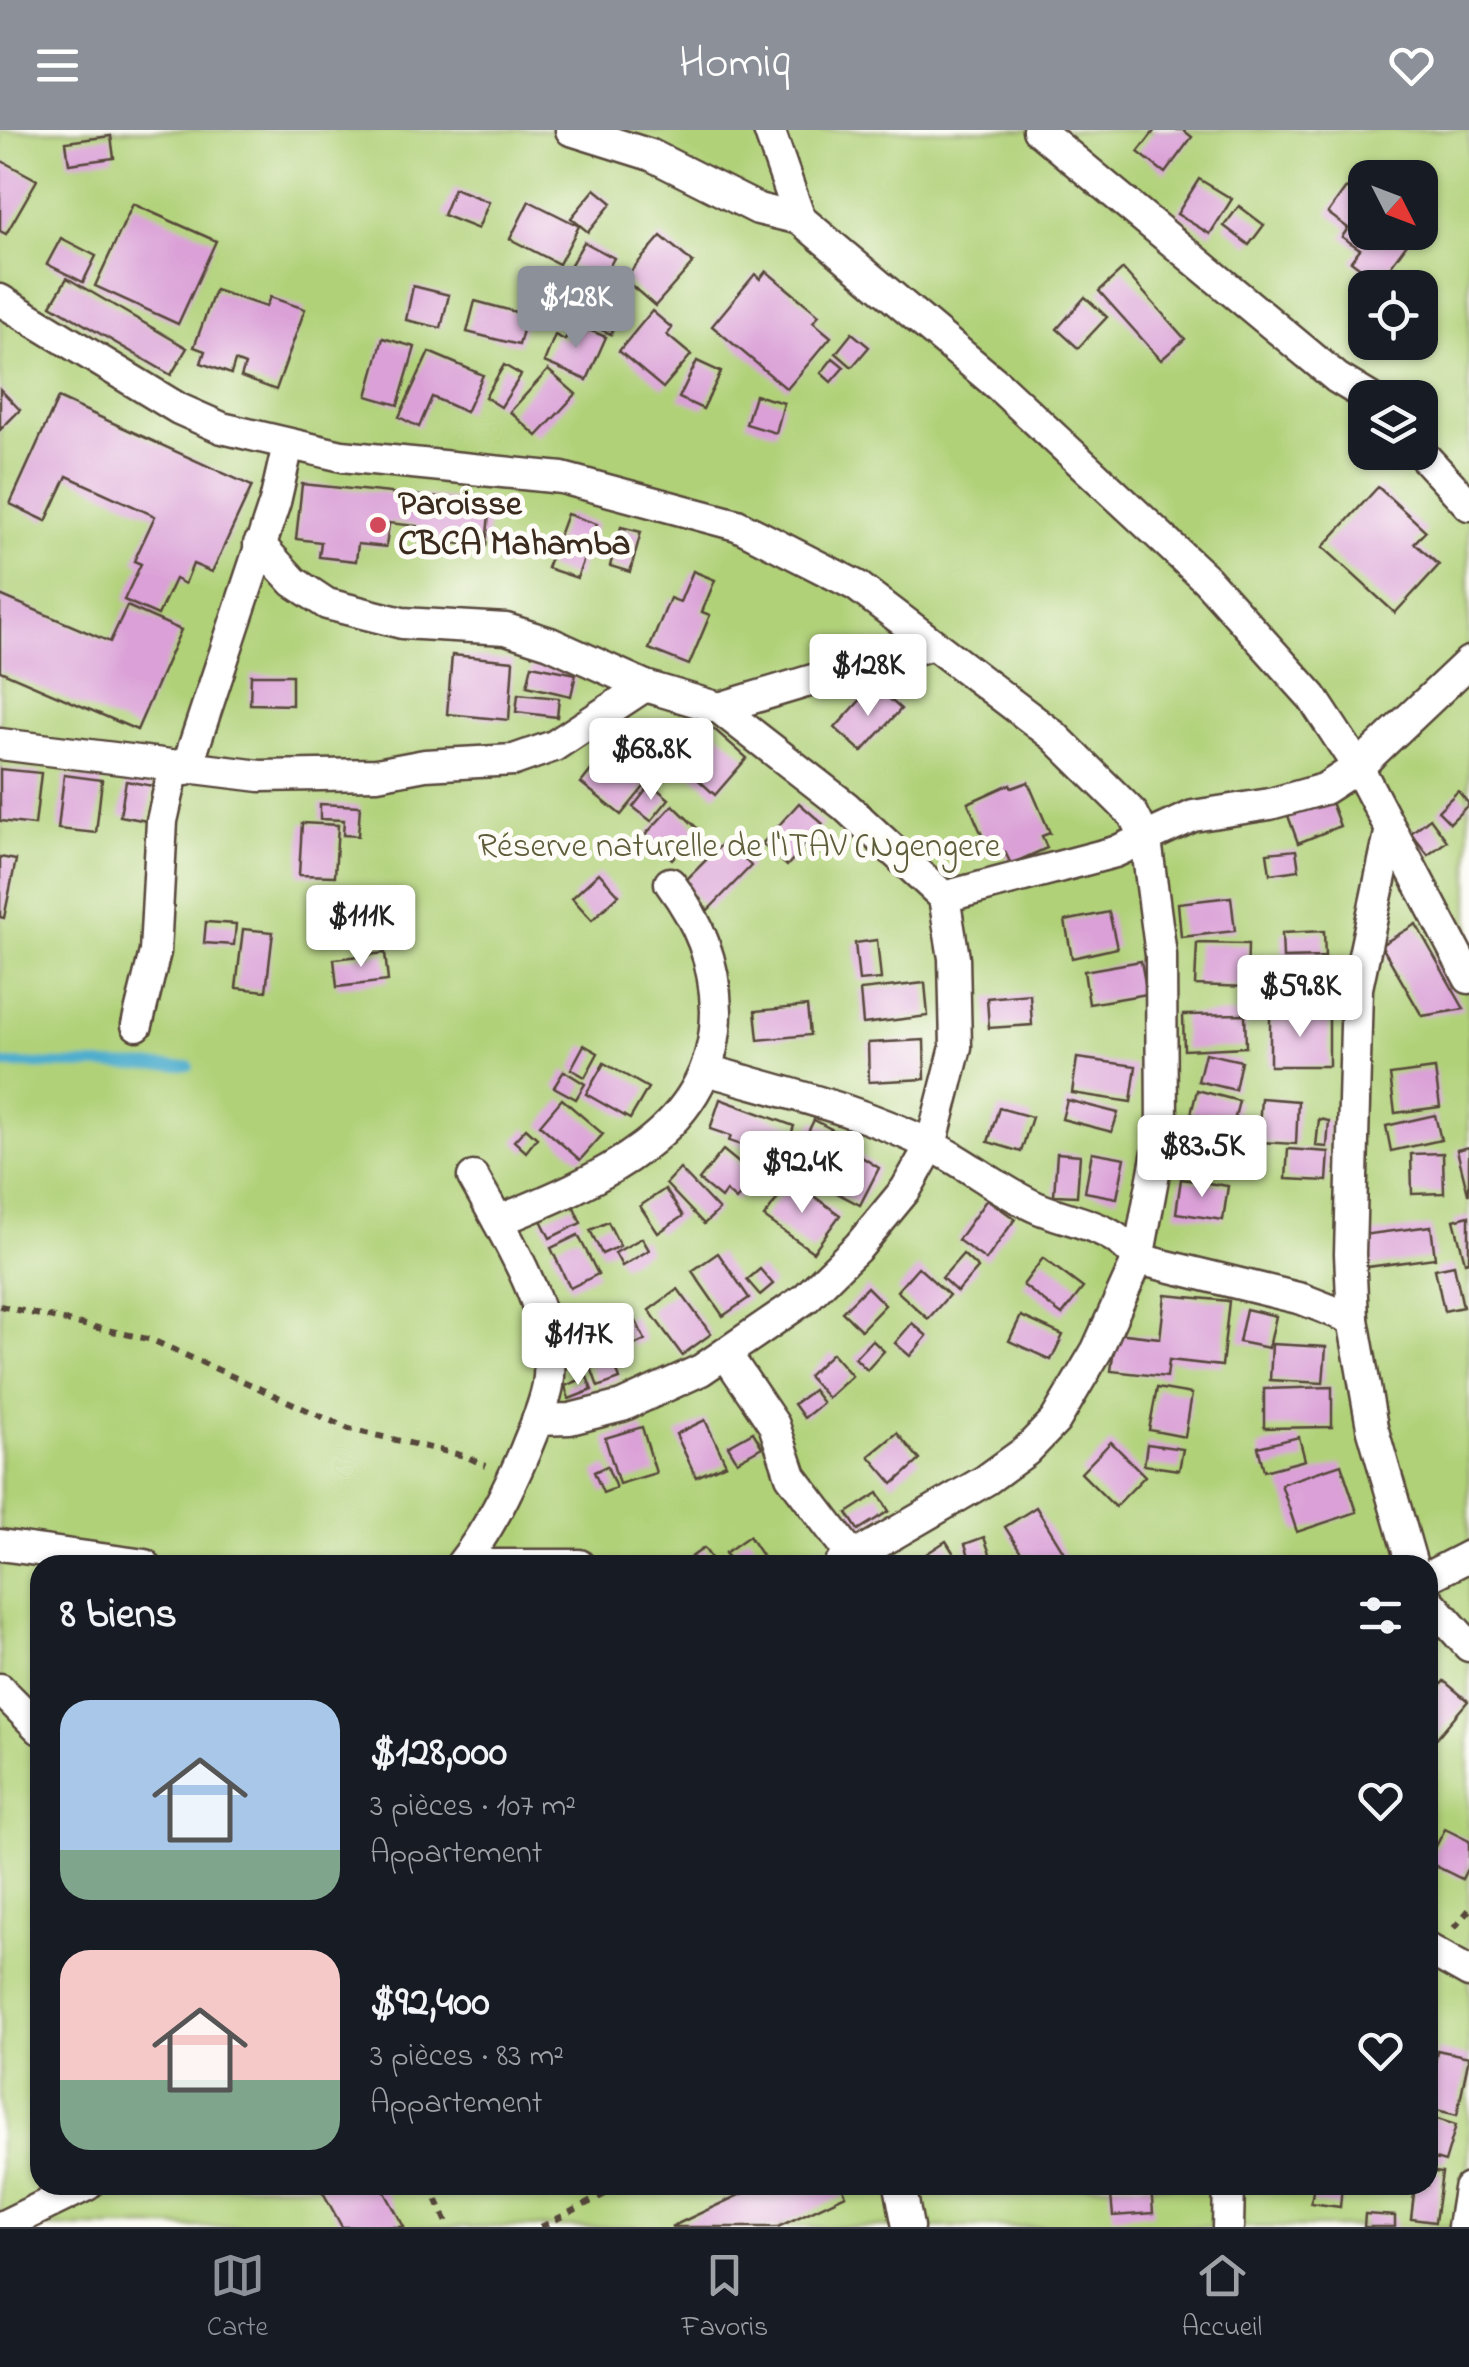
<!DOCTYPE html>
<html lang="fr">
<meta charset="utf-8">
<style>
body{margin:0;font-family:"Indie Flower",sans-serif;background:#242831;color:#f1f3f6;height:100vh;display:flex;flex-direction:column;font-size:38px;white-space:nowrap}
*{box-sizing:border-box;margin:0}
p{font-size:32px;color:#9ea1a6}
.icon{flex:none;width:55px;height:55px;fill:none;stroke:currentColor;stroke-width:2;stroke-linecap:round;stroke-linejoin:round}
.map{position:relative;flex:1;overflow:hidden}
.side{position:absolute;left:30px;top:1425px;width:1408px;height:640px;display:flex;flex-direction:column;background:#171b24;border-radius:30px;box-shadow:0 2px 8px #0004}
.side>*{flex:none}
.needle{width:65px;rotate:132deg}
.controls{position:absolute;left:1348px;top:30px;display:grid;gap:20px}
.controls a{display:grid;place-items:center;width:90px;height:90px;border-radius:20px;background:#171b24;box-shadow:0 2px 8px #0004;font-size:50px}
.price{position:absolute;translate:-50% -85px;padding:0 22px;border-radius:10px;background:#fff;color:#222;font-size:32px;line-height:65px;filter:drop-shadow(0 2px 5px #0008)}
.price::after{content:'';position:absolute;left:50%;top:60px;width:30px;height:22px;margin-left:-15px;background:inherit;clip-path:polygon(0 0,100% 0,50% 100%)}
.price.current{background:#8c9099;color:#fff}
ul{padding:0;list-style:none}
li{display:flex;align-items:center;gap:30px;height:250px;padding:0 30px}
li span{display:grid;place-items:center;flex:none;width:280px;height:200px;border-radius:30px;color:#555}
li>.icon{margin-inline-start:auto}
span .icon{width:120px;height:120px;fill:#fffc;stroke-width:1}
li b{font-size:42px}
h2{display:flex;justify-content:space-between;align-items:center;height:120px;padding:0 30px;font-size:42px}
header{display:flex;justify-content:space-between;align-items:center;height:130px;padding:0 30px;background:#8c9099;color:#fff;font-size:45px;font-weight:600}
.tab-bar{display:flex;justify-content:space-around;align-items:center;height:140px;border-top:2px solid #363941;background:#171b24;font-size:28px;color:#9ea1a6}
.tab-bar a{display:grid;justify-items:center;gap:5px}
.tab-bar .current{color:#8c9099}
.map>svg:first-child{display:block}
.green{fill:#b1d179;stroke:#767e4c;stroke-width:2.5;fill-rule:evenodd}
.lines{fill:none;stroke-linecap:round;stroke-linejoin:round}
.stream{stroke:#4faece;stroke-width:10}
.building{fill:#daa0d7}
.minor-casing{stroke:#57473a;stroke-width:35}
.path{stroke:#57473a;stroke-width:6;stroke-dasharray:8 8;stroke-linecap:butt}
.minor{stroke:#fff;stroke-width:30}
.poi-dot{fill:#d1495b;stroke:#fdfcf7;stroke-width:4}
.labels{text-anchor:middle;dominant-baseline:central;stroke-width:10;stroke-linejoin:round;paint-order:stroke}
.poi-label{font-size:35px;font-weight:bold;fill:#3b2a1e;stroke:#fdfcf7;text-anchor:start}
.park-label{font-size:35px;fill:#5e5c39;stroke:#fdfcf7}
</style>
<header><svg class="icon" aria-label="menu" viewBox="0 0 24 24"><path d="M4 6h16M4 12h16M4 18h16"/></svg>Homiq<svg class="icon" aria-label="heart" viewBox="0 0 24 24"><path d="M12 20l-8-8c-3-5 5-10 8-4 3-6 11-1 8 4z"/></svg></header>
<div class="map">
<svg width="1469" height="2097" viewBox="0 0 1469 2097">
<rect width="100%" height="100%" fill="#fdfcf7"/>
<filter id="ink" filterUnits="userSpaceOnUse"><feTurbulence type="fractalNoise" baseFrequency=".01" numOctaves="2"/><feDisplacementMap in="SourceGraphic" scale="20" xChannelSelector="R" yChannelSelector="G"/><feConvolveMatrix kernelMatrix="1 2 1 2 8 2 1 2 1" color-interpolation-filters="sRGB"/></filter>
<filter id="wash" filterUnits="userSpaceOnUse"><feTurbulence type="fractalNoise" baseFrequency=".0048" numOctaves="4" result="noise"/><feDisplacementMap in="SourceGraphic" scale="40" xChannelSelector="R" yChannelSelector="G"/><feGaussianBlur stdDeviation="2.25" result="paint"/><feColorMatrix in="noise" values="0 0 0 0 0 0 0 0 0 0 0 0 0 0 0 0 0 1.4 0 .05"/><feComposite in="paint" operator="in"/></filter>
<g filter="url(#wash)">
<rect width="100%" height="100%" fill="#f5eedb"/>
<path class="green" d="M0 0H1469V2097H0ZM1365 48H1420V102H1365ZM1365 158H1420V212H1365ZM1365 268H1420V322H1365ZM40 1435H1428V2055H40Z"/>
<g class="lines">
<path class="stream" d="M0 934 189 936"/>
</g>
<g id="blocks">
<g class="building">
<path d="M1155 0H1183L1192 7 1165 43 1138 22Z"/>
<path d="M111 6 114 28 69 34 66 12Z"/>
<path d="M0 30 37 50 6 104 0 101Z"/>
<path d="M1199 49 1232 69 1210 104 1177 84Z"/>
<path d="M454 58 489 72 478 99 443 85Z"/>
<path d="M1346 58 1365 72V102H1406L1412 107 1379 152 1351 131 1360 119 1342 107 1348 98 1328 83Z"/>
<path d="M595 59 612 73 588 102 571 88Z"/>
<path d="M529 71 579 96 559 134 510 109Z"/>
<path d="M133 74 216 111 178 194 95 156Z"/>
<path d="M1239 76 1264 95 1249 115 1224 96Z"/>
<path d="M661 106 693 133 655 176 624 149Z"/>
<path d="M61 108 96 126 83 152 47 134Z"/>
<path d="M584 112 614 128 600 153 570 136Z"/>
<path d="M1123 139 1185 209 1161 230 1099 161Z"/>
<path d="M766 141 819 185 813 192 831 207 787 259 712 196 755 144 760 149Z"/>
<path d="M67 148 187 218 171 245 51 175Z"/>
<path d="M413 156 449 165 441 198 406 190Z"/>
<path d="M215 160 266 177 270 167 305 179 276 260 241 247 245 235 235 231 231 244 201 233 205 221 194 217Z"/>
<path d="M1085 167 1107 187 1078 218 1057 199Z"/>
<path d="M590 170 620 183 611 204 581 191Z"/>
<path d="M475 171 527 185 519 215 467 202Z"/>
<path d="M652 181 672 198 667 205 691 225 663 258 619 221Z"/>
<path d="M572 193 606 207 587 250 544 232 555 205 565 210Z"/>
<path d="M852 203 869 217 852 237 836 223Z"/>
<path d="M383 208 415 217 398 275 367 266Z"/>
<path d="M429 222 483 245 466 282 432 267 419 297 399 287Z"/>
<path d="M833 228 844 237 831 252 821 243Z"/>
<path d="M697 231 721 242 703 279 679 268Z"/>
<path d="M504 235 521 245 501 277 485 267Z"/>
<path d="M548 240 576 264 537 306 510 282Z"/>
<path d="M0 259 20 280 0 300Z"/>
<path d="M755 265 784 273 776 303 746 294Z"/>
<path d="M58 268 252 356 212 442 193 434 185 454 175 449 158 485 124 470 141 434 134 431 155 386 67 346 46 391 10 374Z"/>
<path d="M302 354 490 373 486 416 416 410 417 396 389 393 386 417 358 414 356 431 319 427 321 412 296 409Z"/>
<path d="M1378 357 1426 401 1414 413 1439 435 1395 483 1323 417Z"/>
<path d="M567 384 597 394 577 448 547 438Z"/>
<path d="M621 397 641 402 630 442 610 436Z"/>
<path d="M693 441 715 450 702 482 710 485 689 535 649 519 670 468 680 472Z"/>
<path d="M0 465 110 512 127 476 181 500 137 600 0 541Z"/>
<path d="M452 525 513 531 509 590 447 584Z"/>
<path d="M532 535 576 544 571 566 527 556Z"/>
<path d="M251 545H292V575L250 574Z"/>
<path d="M874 555 901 579 862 622 835 598Z"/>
<path d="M518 564 559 568 557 587 516 582Z"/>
<path d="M714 599 747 628 715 665 682 635Z"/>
<path d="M608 619 648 652 621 685 581 653Z"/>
<path d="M0 639 41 643 35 695 0 691Z"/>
<path d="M64 645 102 650 96 703 58 699Z"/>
<path d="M126 651 153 656 147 691 120 686Z"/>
<path d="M1028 652 1050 703 1042 706 1047 718 1011 734 1005 722 992 728 968 673 1010 654 1012 658Z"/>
<path d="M651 654 669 669 651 691 633 677Z"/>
<path d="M1458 661 1469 674 1450 693 1438 681Z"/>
<path d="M1329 667 1340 696 1298 713 1287 683Z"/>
<path d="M799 673 823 694 787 736 762 714Z"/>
<path d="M320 674 360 676 358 706 343 705 344 690 320 689Z"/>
<path d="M673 675 699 700 672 729 646 704Z"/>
<path d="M1430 688 1447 711 1428 725 1411 703Z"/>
<path d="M302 693 338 695 335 746 299 745Z"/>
<path d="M726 710 751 736 708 780 682 754Z"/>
<path d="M1296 720 1299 740 1270 744 1267 723Z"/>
<path d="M0 727 16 730 4 788 0 787Z"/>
<path d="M599 743 619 765 592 790 572 768Z"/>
<path d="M1231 767 1235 801 1181 807 1178 773Z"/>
<path d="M1109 782 1117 818 1072 828 1065 791Z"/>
<path d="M206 792 236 794 234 815 204 813Z"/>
<path d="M1416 794 1464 879 1422 886 1381 815Z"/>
<path d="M243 799 273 802 266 861 236 858Z"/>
<path d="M1324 801 1325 827 1283 828 1282 803Z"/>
<path d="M877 810 881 849 859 851 855 813Z"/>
<path d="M1197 813 1248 814 1247 857 1195 855Z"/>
<path d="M385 823 388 851 337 857 334 829Z"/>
<path d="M1141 831 1147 864 1089 874 1084 841Z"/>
<path d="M1279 839H1331L1332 878H1279Z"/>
<path d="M925 853 928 886 863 894 860 860Z"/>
<path d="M1030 864 1032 895 989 898 987 868Z"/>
<path d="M807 876 810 905 758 910 755 881Z"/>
<path d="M1245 884 1246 917 1184 920 1183 885Z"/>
<rect x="1270" y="885" width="59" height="51"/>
<path d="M924 910 925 949 869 952 868 913Z"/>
<path d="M584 915 598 923 585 947 571 939Z"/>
<path d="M1205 923 1241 931 1235 960 1198 951Z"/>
<path d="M1077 928 1136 936 1131 972 1072 963Z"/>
<path d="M604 933 648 958 630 989 586 964Z"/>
<path d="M1435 939 1440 977 1395 983 1390 945Z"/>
<path d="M564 941 585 954 576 969 554 957Z"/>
<path d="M1197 960 1239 971 1233 995 1191 984Z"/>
<path d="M1261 968 1298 971 1296 1014 1258 1012Z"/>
<path d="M562 969 603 1004 580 1030 540 995Z"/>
<path d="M720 969 794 996 783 1029 729 1011 731 1006 710 999Z"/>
<path d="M1067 970 1118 983 1112 1002 1062 989Z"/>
<path d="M999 978 1032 987 1021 1022 988 1012Z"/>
<path d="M1435 985 1441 1010 1391 1021 1386 996Z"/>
<path d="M1319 989 1329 991 1327 1017 1316 1016Z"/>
<path d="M814 990 835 1001 826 1019 805 1008Z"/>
<path d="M1192 992 1231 999 1225 1034 1185 1027Z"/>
<path d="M526 998 537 1008 526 1022 514 1011Z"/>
<path d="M835 1010 879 1038 860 1075 814 1051Z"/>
<path d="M1469 1017V1064H1468L1457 1020Z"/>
<path d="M1288 1019 1329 1022 1327 1051 1286 1049Z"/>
<path d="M723 1020 745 1038 740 1045 750 1054 736 1070 726 1061 721 1068 699 1050Z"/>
<path d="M1092 1022 1125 1028 1117 1068 1085 1062Z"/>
<path d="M1057 1023 1080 1025 1077 1066 1054 1065Z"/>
<path d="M1443 1023 1444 1063 1412 1064 1411 1024Z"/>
<path d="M680 1039 719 1080 704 1094 666 1054Z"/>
<path d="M1181 1049 1228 1056 1223 1090 1176 1083Z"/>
<path d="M791 1050 840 1085 813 1122 764 1087Z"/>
<path d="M665 1059 683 1086 658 1103 640 1076Z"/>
<path d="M987 1069 1015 1089 986 1130 958 1110Z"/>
<path d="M573 1075 581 1093 550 1108 541 1090Z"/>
<path d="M1469 1086V1131L1465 1132 1454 1090Z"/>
<path d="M608 1092 620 1116 602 1124 590 1100Z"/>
<path d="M1431 1096 1435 1128 1367 1137 1362 1105Z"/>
<path d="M578 1105 598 1144 570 1158 551 1118Z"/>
<path d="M642 1108 649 1120 622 1136 615 1123Z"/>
<path d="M718 1123 749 1168 723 1186 692 1141Z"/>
<path d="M963 1124 978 1138 957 1162 942 1148Z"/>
<path d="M1043 1128 1083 1158 1062 1185 1023 1155Z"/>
<path d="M1454 1135 1463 1177 1444 1181 1435 1139Z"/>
<path d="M918 1137 949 1165 928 1189 897 1161Z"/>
<path d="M760 1139 773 1154 760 1165 747 1150Z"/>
<path d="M867 1157 885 1175 861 1200 842 1182Z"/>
<path d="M678 1159 711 1204 682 1225 649 1180Z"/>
<path d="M1165 1165 1229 1171 1222 1236 1169 1230 1167 1247 1111 1241 1116 1203 1160 1208Z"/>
<path d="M1246 1179 1276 1186 1269 1218 1239 1212Z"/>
<path d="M633 1185 645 1210 632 1216 620 1192Z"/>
<path d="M1021 1186 1063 1205 1051 1230 1009 1211Z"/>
<path d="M912 1193 927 1206 910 1226 895 1213Z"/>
<path d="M605 1207 620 1249 598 1257 583 1215Z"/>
<path d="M872 1210 884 1221 867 1240 855 1228Z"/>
<path d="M1272 1214 1326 1217 1323 1253 1270 1250Z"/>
<path d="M832 1223 852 1246 828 1268 808 1246Z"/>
<path d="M587 1247 592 1260 569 1269 565 1256Z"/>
<path d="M1332 1257V1297L1264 1298V1259Z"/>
<path d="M1157 1258 1192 1264 1185 1307 1149 1300Z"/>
<path d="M813 1260 823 1273 804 1288 794 1274Z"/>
<path d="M705 1290 726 1334 696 1347 676 1304Z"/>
<path d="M642 1297 656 1343 619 1354 605 1308Z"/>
<path d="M753 1302 762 1317 737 1331 728 1316Z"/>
<path d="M897 1303 920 1330 893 1354 869 1326Z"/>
<path d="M1299 1307 1305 1330 1264 1341 1258 1317Z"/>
<path d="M1111 1312 1145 1346 1115 1377 1081 1343Z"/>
<path d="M1147 1314 1183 1319 1179 1340 1144 1335Z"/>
<path d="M1341 1334 1357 1382 1297 1402 1281 1354Z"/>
<path d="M607 1336 616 1358 603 1363 594 1342Z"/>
<path d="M878 1363 889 1381 858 1400 847 1383Z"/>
<path d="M1036 1377 1065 1424 1047 1435H1029L1005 1397Z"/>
<path d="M749 1406 768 1435H733L725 1423Z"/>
<path d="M984 1407 994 1435H972L965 1414Z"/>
<path d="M946 1411 961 1435H925L920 1428Z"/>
<path d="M704 1418 716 1435H680Z"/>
<path d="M1444 1551 1468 1571 1428 1618V1570Z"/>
<path d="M1445 1699 1469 1711V1735L1462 1749 1428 1732Z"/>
<path d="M1437 1920 1469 1927 1457 1985 1428 1978Z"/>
<path d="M1428 1986 1456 1995 1445 2032 1428 2027Z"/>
<path d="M1428 2041 1442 2043 1435 2092 1411 2089 1415 2055H1428Z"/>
<path d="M319 2055H381L404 2097H342Z"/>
<path d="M760 2055H841L846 2065 778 2097H671Z"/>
<path d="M1110 2055H1151L1153 2083 1113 2086Z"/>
<path d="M1314 2055H1342L1340 2077 1311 2073Z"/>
<path d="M1365 2084 1395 2086V2097H1364Z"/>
</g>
</g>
</g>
<g filter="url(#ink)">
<use href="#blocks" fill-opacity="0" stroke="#57473a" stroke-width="2.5"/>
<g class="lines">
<defs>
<g id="minor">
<path d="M571 0 651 25 758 79 800 89 999 256 1206 449 1312 567 1358 637 1469 848"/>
<path d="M769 0 800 89"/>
<path d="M1038 0 1337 248 1370 268"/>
<path d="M0 170 179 279 222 298 342 326 562 348 737 395 857 456 1054 606 1133 684 1146 710 1161 825 1162 1000 1138 1129 1097 1220 1055 1291 1026 1321 986 1350 840 1435"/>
<path d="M1420 322 1469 375"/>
<path d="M259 414 294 452 327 474 402 493 506 499 550 513 645 556 719 578 845 676 944 767 954 828 956 917 931 1015 906 1059 859 1116 806 1168 701 1240 622 1276 570 1289 537 1290"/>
<path d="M719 578 933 514"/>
<path d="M0 614 260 646 377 644 425 635 514 630 554 616 645 556"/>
<path d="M186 640 275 372 288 315"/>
<path d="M1390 703 1357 858 1350 1124 1353 1189 1372 1297 1412 1435"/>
<path d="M944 767 1115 722 1193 686 1270 674 1324 659 1358 637 1469 532"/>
<path d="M137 895 155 822 162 691 174 638"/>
<path d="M707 940C782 962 862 980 932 1016 968 1034 1001 1062 1038 1078 1075 1093 1113 1095 1138 1129L1302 1169 1353 1189"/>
<path d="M498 1091C594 1052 716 1003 716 881 715 831 699 792 670 753"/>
<path d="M726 1224 774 1295 791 1346 859 1435"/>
<path d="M0 1415 145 1435"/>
<path d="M461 1435C489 1399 507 1363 525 1321 533 1300 544 1278 548 1255 559 1189 504 1102 473 1047"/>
<path d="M491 1435H579"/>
<path d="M1428 1447 1469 1426"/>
<path d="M1428 1470 1469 1516"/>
<path d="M0 1559 40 1599"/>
<path d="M1428 1819 1469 1842"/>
<path d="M900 2055 908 2097"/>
<path d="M1 2097 87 2055"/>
<path d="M1228 2097 1229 2055"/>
<path d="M1463 2097 1469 2059"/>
</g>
</defs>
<use href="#minor" class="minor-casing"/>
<g class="path">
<path d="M0 1176 152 1210 349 1299 465 1326 486 1336"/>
<path d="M1454 1798 1469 1780"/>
<path d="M430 2055 449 2097"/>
<path d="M541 2097 623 2055"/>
</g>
<use href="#minor" class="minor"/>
</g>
</g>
<circle class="poi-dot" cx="378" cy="395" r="10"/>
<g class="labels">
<g class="poi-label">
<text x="398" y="375">Paroisse<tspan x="398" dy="40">CBCA Mahamba</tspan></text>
</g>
<g class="park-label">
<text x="739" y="717">Réserve naturelle de l'ITAV (Ngengere</text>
</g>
</g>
</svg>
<div class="controls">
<a><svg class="needle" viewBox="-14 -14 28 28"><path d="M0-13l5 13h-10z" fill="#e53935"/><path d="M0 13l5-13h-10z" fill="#9ea1a6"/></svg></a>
<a><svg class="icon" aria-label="locate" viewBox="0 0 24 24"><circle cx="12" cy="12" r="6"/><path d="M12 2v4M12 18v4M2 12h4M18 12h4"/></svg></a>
<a><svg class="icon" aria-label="layers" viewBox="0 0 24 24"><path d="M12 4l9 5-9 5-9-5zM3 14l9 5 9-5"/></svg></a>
</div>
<b class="price current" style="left:576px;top:221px">$128K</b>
<b class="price" style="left:868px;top:589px">$128K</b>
<b class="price" style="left:651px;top:673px">$68.8K</b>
<b class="price" style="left:361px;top:840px">$111K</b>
<b class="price" style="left:1300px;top:910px">$59.8K</b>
<b class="price" style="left:1202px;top:1070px">$83.5K</b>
<b class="price" style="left:802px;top:1086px">$92.4K</b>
<b class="price" style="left:578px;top:1258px">$117K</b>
<section class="side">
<h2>8 biens<svg class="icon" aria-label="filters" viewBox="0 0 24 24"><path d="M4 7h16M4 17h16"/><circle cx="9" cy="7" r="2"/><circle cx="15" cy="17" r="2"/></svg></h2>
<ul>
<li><span style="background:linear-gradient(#a9c7e8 75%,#7fa58c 0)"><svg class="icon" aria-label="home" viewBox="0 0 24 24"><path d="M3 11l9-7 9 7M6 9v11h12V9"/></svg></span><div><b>$128,000</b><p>3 pièces · 107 m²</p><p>Appartement</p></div><svg class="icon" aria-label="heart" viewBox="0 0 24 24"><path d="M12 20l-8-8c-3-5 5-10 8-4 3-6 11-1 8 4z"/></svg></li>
<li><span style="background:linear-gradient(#f6c9c9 65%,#7fa58c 0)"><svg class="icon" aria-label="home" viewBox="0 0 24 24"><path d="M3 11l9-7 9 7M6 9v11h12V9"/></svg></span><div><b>$92,400</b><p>3 pièces · 83 m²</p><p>Appartement</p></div><svg class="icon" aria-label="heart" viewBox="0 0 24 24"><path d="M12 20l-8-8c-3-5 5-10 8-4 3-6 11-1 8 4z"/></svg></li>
</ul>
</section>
</div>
<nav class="tab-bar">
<a class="current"><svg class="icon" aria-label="map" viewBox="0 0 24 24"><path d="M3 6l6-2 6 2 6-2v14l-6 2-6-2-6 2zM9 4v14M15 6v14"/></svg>Carte</a>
<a><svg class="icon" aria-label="saved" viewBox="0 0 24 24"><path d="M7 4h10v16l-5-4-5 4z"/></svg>Favoris</a>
<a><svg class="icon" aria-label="home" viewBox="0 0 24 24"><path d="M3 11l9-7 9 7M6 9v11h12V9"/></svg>Accueil</a>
</nav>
